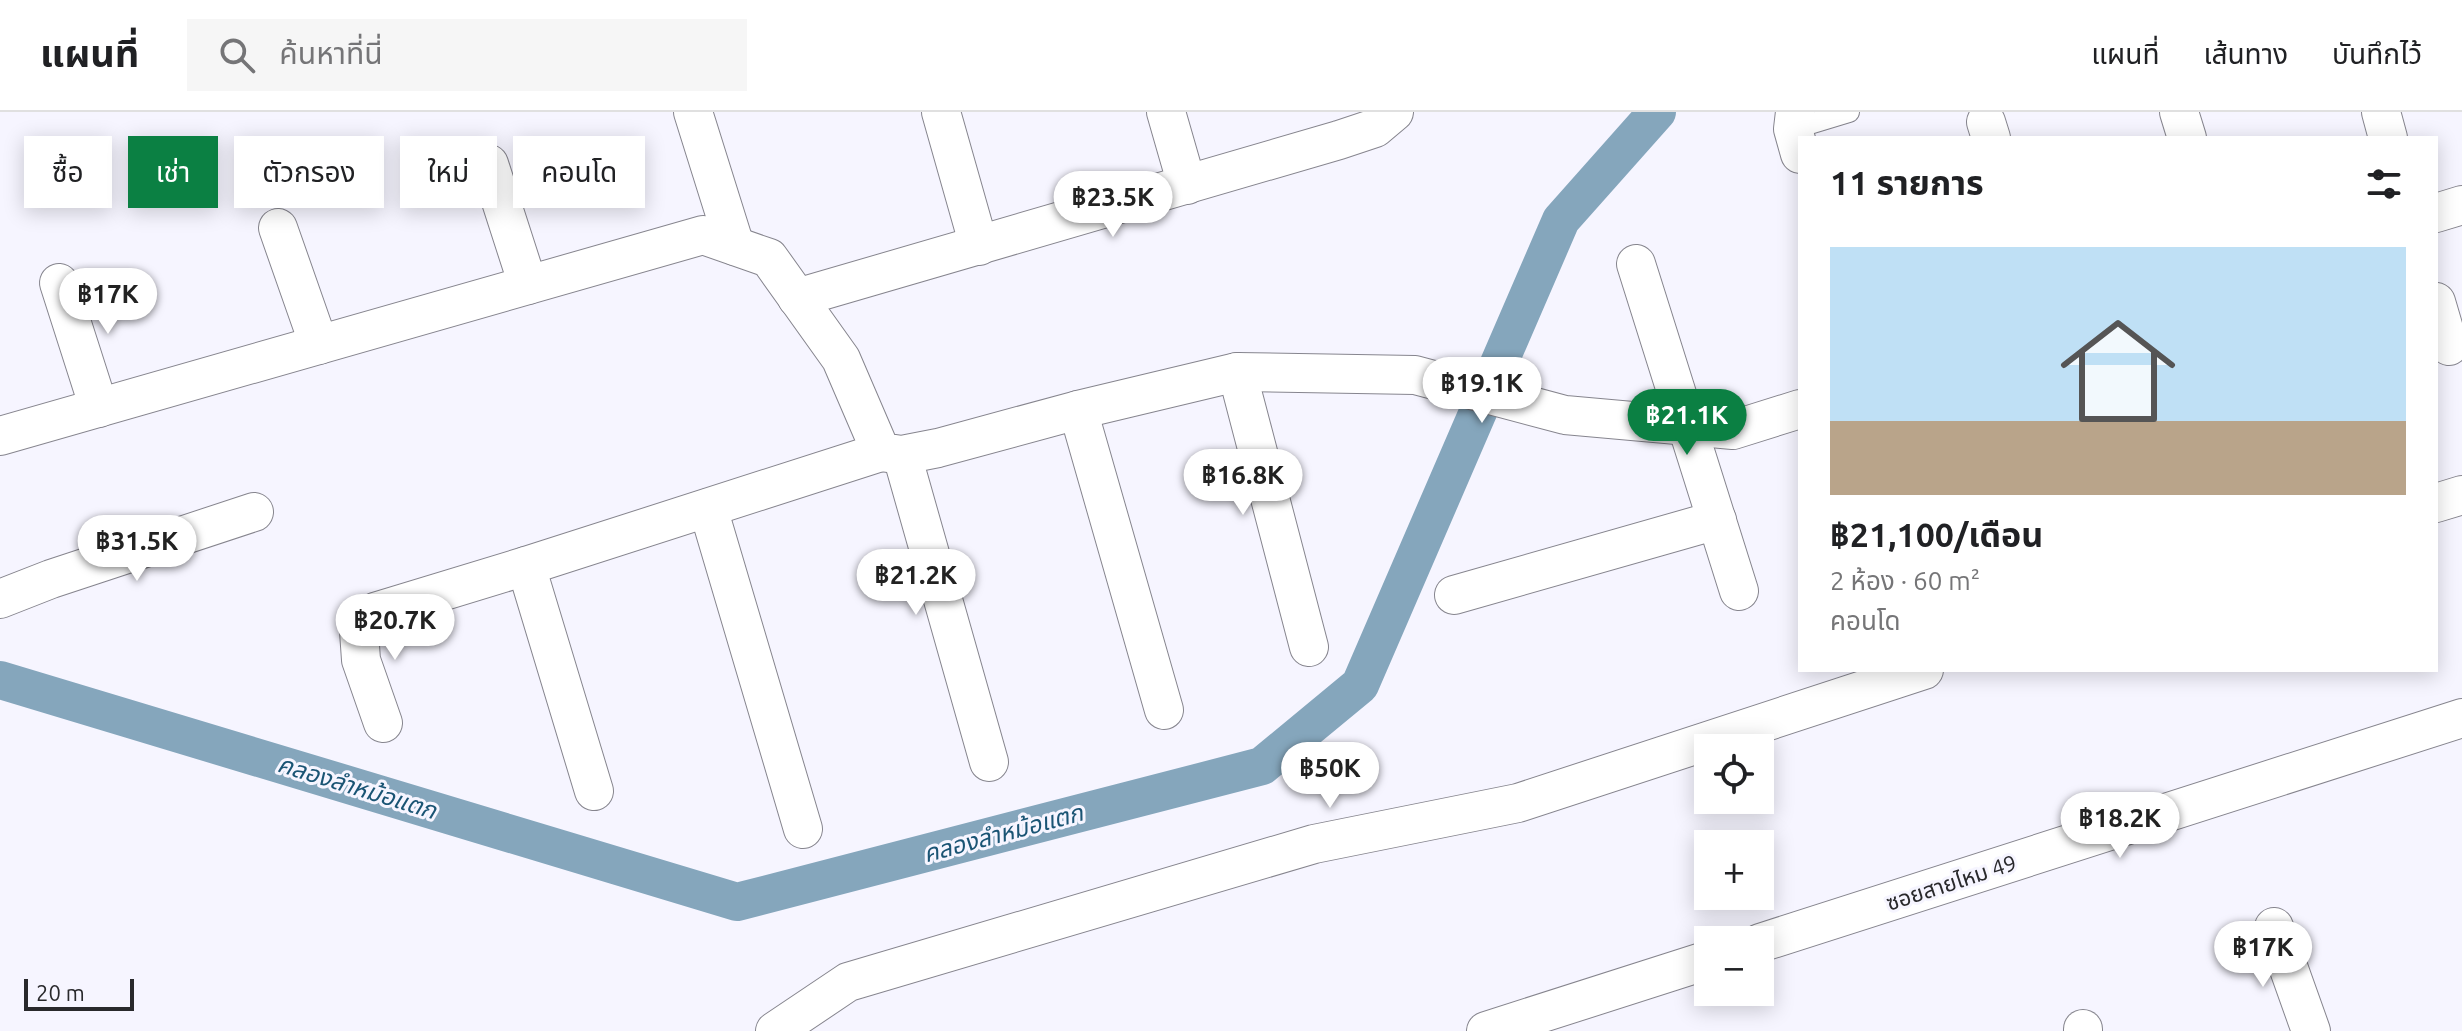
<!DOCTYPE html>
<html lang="th">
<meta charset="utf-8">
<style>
body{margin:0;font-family:Ubuntu,"Noto Sans Thai",sans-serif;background:#f6f6f6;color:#202124;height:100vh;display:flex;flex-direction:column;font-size:30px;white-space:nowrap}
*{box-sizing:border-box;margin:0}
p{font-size:26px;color:#757577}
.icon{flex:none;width:44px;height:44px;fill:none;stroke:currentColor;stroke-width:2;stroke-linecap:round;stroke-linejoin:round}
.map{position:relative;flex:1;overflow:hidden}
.details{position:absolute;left:1798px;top:24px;width:640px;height:536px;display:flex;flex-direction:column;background:#fff;border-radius:0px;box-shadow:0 4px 20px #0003}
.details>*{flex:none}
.hud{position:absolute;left:24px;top:24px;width:760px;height:72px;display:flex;gap:16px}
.controls{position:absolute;left:1694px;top:622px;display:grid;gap:16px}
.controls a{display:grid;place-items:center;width:80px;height:80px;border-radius:0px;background:#fff;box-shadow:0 4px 20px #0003;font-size:40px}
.scale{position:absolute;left:24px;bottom:20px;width:110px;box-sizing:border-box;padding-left:8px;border:4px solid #29292c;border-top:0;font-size:22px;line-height:28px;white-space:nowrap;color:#29292c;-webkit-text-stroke:6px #f6f5ff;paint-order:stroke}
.price{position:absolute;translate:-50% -68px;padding:0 18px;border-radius:28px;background:#fff;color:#222;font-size:26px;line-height:52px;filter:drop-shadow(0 2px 4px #0008)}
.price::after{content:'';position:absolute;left:50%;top:48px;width:24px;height:18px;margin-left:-12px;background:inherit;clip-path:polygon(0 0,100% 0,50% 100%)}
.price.current{background:#0b8043;color:#fff}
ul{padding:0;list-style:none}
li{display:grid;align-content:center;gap:16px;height:424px;padding:0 32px}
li+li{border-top:2px solid #e0e0e0}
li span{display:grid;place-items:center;height:248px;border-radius:0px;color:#555}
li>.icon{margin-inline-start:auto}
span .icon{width:144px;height:144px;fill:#fffc;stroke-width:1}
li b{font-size:34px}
h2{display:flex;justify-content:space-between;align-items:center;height:96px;padding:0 32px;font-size:34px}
.tag{padding:0 28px;border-radius:0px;background:#fff;box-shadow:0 4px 20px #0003;font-size:28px;line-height:72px}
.tag.current{background:#0b8043;color:#fff}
header{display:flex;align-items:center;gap:48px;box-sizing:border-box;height:112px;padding:0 40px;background:#fff;border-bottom:2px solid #e0e0e0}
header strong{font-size:38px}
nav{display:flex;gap:44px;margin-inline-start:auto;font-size:28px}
.search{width:560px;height:72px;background:#f6f6f6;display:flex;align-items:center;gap:20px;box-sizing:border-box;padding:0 28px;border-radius:0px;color:#757577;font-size:30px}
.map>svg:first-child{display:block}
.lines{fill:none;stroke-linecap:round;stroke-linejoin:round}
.canal{stroke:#85a6bc;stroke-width:38}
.lane-casing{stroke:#86858e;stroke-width:22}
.street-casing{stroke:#86858e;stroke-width:40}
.lane{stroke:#fff;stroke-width:20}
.street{stroke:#fff;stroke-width:38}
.labels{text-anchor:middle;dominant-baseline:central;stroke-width:6;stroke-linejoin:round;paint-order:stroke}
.street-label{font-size:22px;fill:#29292c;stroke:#f6f5ff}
.water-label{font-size:24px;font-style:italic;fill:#1a5474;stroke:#f6f5ff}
</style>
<header>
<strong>แผนที่</strong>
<div class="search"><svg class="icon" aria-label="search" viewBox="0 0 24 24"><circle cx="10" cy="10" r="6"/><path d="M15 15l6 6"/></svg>ค้นหาที่นี่</div>
<nav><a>แผนที่</a><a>เส้นทาง</a><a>บันทึกไว้</a></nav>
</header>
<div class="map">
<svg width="2462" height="919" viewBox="0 0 2462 919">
<rect width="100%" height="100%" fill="#f6f5ff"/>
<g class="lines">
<path class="canal" d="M0 568 737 790 1262 654 1360 573 1561 108 1657 0"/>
<defs>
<path id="lane" d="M1793 17 1849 0"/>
<g id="street">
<path d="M693 0 735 134"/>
<path d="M941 0 979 134"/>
<path d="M1166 0 1187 73"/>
<path d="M1795 0 1793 17 1800 42"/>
<path d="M2179 0 2187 26"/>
<path d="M2381 0 2388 26"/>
<path d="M1986 10 1991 26"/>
<path d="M489 52 528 173"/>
<path d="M2436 101 2462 93"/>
<path d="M278 116 319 233"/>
<path d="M1636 152 1739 479"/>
<path d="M59 171 99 296"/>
<path d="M797 186 1339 28 1375 16 1394 0"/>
<path d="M2436 190 2449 234"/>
<path d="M1237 260 1309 535"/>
<path d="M1078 298 1164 598"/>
<path d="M0 324 703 123 769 146 841 247 881 340 902 343 938 336 1078 298 1237 260 1415 263 1565 303 1733 318 1800 297"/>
<path d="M902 343 989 650"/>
<path d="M2436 391 2462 383"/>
<path d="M708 396 803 717"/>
<path d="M526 454 594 679"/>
<path d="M1454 483 1717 408"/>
<path d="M0 487 51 467 254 400"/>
<path d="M383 611 361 548 359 519 375 500 526 454 881 340"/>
<path d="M2274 815 2311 919"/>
<path d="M1760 831 2462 606"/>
<path d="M2083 917V919"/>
<path d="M775 919 848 870 1314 732 1518 691 1924 558"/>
<path d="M1486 919 1708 848"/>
</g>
</defs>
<use href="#lane" class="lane-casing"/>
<use href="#street" class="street-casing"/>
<use href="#lane" class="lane"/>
<use href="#street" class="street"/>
</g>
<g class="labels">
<g class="street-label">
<text transform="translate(1951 770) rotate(-18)">ซอยสายไหม 49</text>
</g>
<g class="water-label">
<text transform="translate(357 675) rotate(17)">คลองลำหม้อแตก</text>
<text transform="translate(1003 721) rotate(-15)">คลองลำหม้อแตก</text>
</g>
</g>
</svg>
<div class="controls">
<a><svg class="icon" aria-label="locate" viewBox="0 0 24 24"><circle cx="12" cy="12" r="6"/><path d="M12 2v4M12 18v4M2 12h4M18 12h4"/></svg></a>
<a>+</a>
<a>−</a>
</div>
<div class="scale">20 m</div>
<b class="price" style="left:1113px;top:127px">฿23.5K</b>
<b class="price" style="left:108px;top:224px">฿17K</b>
<b class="price" style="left:1482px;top:313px">฿19.1K</b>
<b class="price current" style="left:1687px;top:345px">฿21.1K</b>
<b class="price" style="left:1243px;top:405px">฿16.8K</b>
<b class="price" style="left:137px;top:471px">฿31.5K</b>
<b class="price" style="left:916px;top:505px">฿21.2K</b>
<b class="price" style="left:395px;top:550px">฿20.7K</b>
<b class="price" style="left:1330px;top:698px">฿50K</b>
<b class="price" style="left:2120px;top:748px">฿18.2K</b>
<b class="price" style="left:2263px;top:877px">฿17K</b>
<div class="hud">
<a class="tag">ซื้อ</a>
<a class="tag current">เช่า</a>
<a class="tag">ตัวกรอง</a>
<a class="tag">ใหม่</a>
<a class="tag">คอนโด</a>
</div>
<section class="details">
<h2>11 รายการ<svg class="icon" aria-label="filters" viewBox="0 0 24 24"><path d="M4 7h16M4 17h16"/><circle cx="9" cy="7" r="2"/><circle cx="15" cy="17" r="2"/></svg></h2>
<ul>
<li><span style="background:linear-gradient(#bfe0f5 70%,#b9a48a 0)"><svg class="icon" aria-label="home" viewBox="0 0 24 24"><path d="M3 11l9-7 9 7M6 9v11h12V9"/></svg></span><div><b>฿21,100/เดือน</b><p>2 ห้อง · 60 m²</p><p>คอนโด</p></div></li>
</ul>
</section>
</div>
